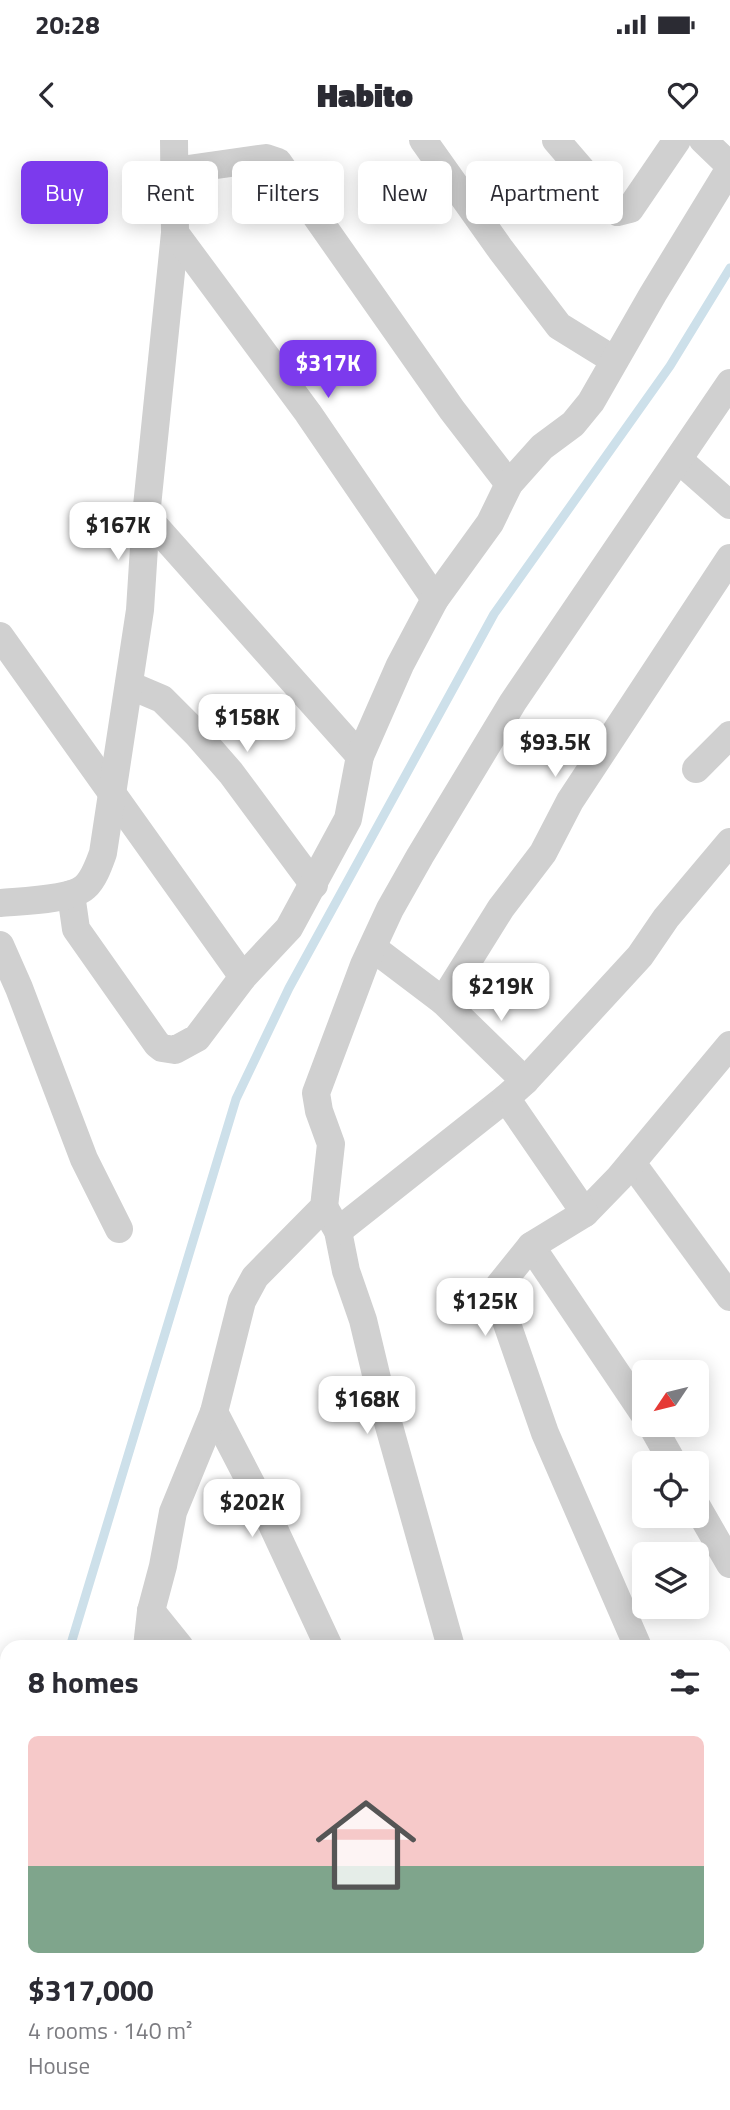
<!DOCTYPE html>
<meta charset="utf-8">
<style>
body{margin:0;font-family:"Titillium Web",sans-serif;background:#f2f2f3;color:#2b2b33;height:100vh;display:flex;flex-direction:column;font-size:26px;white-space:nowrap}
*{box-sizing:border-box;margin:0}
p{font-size:23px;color:#7c7c81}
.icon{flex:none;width:38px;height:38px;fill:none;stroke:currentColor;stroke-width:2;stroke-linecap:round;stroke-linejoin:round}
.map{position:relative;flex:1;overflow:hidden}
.sheet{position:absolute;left:0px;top:1500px;width:732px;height:471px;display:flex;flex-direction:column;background:#fff;border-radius:21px 21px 0 0;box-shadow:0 4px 18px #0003}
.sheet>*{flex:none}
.banner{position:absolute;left:21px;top:21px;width:690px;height:63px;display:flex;gap:14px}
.needle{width:46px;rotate:235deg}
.tools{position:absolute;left:632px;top:1220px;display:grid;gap:14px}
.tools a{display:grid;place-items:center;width:77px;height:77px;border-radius:10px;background:#fff;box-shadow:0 4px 18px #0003;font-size:35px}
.price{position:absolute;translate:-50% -60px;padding:0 16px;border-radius:14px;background:#fff;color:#222;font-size:23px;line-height:46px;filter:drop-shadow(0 2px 4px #0008)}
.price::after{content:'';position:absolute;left:50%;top:42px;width:21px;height:16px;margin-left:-10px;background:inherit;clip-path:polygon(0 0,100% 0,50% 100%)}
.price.current{background:#7c3aed;color:#fff}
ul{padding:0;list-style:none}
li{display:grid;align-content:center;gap:14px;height:371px;padding:0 28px}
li+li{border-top:2px solid #e1e1e2}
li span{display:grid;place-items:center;height:217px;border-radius:10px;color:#555}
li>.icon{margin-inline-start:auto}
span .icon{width:126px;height:126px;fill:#fffc;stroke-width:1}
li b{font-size:30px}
h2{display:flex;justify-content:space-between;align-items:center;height:84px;padding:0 28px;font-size:30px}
.tag{padding:0 24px;border-radius:10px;background:#fff;box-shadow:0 4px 18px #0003;font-size:24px;line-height:63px}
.tag.current{background:#7c3aed;color:#fff}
.status{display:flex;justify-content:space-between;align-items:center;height:49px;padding:0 35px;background:#fff;direction:ltr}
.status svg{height:19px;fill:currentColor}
header{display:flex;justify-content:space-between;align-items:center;height:91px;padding:0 28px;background:#fff;font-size:32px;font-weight:800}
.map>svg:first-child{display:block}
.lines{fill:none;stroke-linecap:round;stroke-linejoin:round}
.stream{stroke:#cde0ea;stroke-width:9}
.street{stroke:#d0d0d0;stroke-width:28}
</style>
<div class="status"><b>20:28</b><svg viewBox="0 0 49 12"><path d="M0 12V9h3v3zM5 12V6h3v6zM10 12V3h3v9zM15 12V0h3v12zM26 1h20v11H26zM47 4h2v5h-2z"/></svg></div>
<header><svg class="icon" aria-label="back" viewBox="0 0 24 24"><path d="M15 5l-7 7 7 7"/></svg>Habito<svg class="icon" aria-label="heart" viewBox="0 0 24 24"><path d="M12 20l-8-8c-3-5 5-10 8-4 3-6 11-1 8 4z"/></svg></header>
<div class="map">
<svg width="730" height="1970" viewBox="0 0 730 1970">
<rect width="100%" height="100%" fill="#fff"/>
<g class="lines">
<g class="stream">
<path d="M70 1507 236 959 289 848 494 474 670 226 730 128"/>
<path d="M0 1733 7 1710"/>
</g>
<g class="street">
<path d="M174 0 175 93 146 376 360 616"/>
<path d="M423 0 501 110 559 186 614 220"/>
<path d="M556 0 618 72 630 69 677 0"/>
<path d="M703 0 730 26"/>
<path d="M174 31 266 18 278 22 452 270 509 344"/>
<path d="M175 93 308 273 435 459"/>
<path d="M679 320 730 365"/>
<path d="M0 496 243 837"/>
<path d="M129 545 162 559 197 594 231 633 314 745"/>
<path d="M696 629 730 595"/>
<path d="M71 754 76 789 157 904 162 908 175 910 197 898 243 837 289 788 348 679 360 616 400 525 435 459 490 383 509 344 542 307 573 284 591 262 653 154 730 28"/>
<path d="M0 763C20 761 71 760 85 747 94 739 99 724 103 713L140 470 146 376"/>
<path d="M0 805 19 848 84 1019 119 1089"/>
<path d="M373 808 443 861 501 768 543 713 570 661 730 418"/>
<path d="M443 861 525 941"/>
<path d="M632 1023 730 1157"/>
<path d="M324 1067 338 1091 346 1131 363 1180 385 1272 451 1507"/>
<path d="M585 1073 619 1038 730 905"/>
<path d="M338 1091 506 958"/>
<path d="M531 1106 644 1274"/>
<path d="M214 1272 268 1376 329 1507"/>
<path d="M651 1284 673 1323"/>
<path d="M696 1365 730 1424"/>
<path d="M151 1471 180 1507"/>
<path d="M147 1507 151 1471 163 1426 173 1372 214 1272 242 1161 255 1137 324 1067 331 1004 319 971 316 953 364 825 390 769 420 716 513 562 730 243"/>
<path d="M638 1507 545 1293 497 1155 498 1147 531 1106 585 1073 506 958 525 941 640 816 666 778 730 702"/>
<path d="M724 1693 730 1704"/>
<path d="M0 1940 7 1913"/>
<path d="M157 1964 161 1970"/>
<path d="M272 1964 276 1970"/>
<path d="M400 1964 404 1970"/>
<path d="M550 1964 553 1970"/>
<path d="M702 1964 706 1970"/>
</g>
</g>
</svg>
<div class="tools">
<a><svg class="needle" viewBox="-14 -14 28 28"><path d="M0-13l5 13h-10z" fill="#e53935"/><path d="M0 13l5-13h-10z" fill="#7c7c81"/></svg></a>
<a><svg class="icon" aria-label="locate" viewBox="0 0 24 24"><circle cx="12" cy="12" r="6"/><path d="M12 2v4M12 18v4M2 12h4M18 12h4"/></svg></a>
<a><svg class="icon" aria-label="layers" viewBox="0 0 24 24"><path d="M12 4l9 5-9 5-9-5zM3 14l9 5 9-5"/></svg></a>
</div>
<b class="price current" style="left:328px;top:260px">$317K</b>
<b class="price" style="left:118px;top:422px">$167K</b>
<b class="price" style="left:247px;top:614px">$158K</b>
<b class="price" style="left:555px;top:639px">$93.5K</b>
<b class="price" style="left:501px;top:883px">$219K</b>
<b class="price" style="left:485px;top:1198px">$125K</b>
<b class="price" style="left:367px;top:1296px">$168K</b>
<b class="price" style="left:252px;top:1399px">$202K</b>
<div class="banner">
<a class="tag current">Buy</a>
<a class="tag">Rent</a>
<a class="tag">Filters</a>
<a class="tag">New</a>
<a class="tag">Apartment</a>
</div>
<section class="sheet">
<h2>8 homes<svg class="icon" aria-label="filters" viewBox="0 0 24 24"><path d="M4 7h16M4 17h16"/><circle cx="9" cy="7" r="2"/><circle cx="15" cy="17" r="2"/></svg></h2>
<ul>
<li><span style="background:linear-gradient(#f6c9c9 60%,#7fa58c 0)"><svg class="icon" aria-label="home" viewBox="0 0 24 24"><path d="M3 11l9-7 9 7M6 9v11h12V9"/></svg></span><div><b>$317,000</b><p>4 rooms · 140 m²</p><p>House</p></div></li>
</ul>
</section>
</div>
